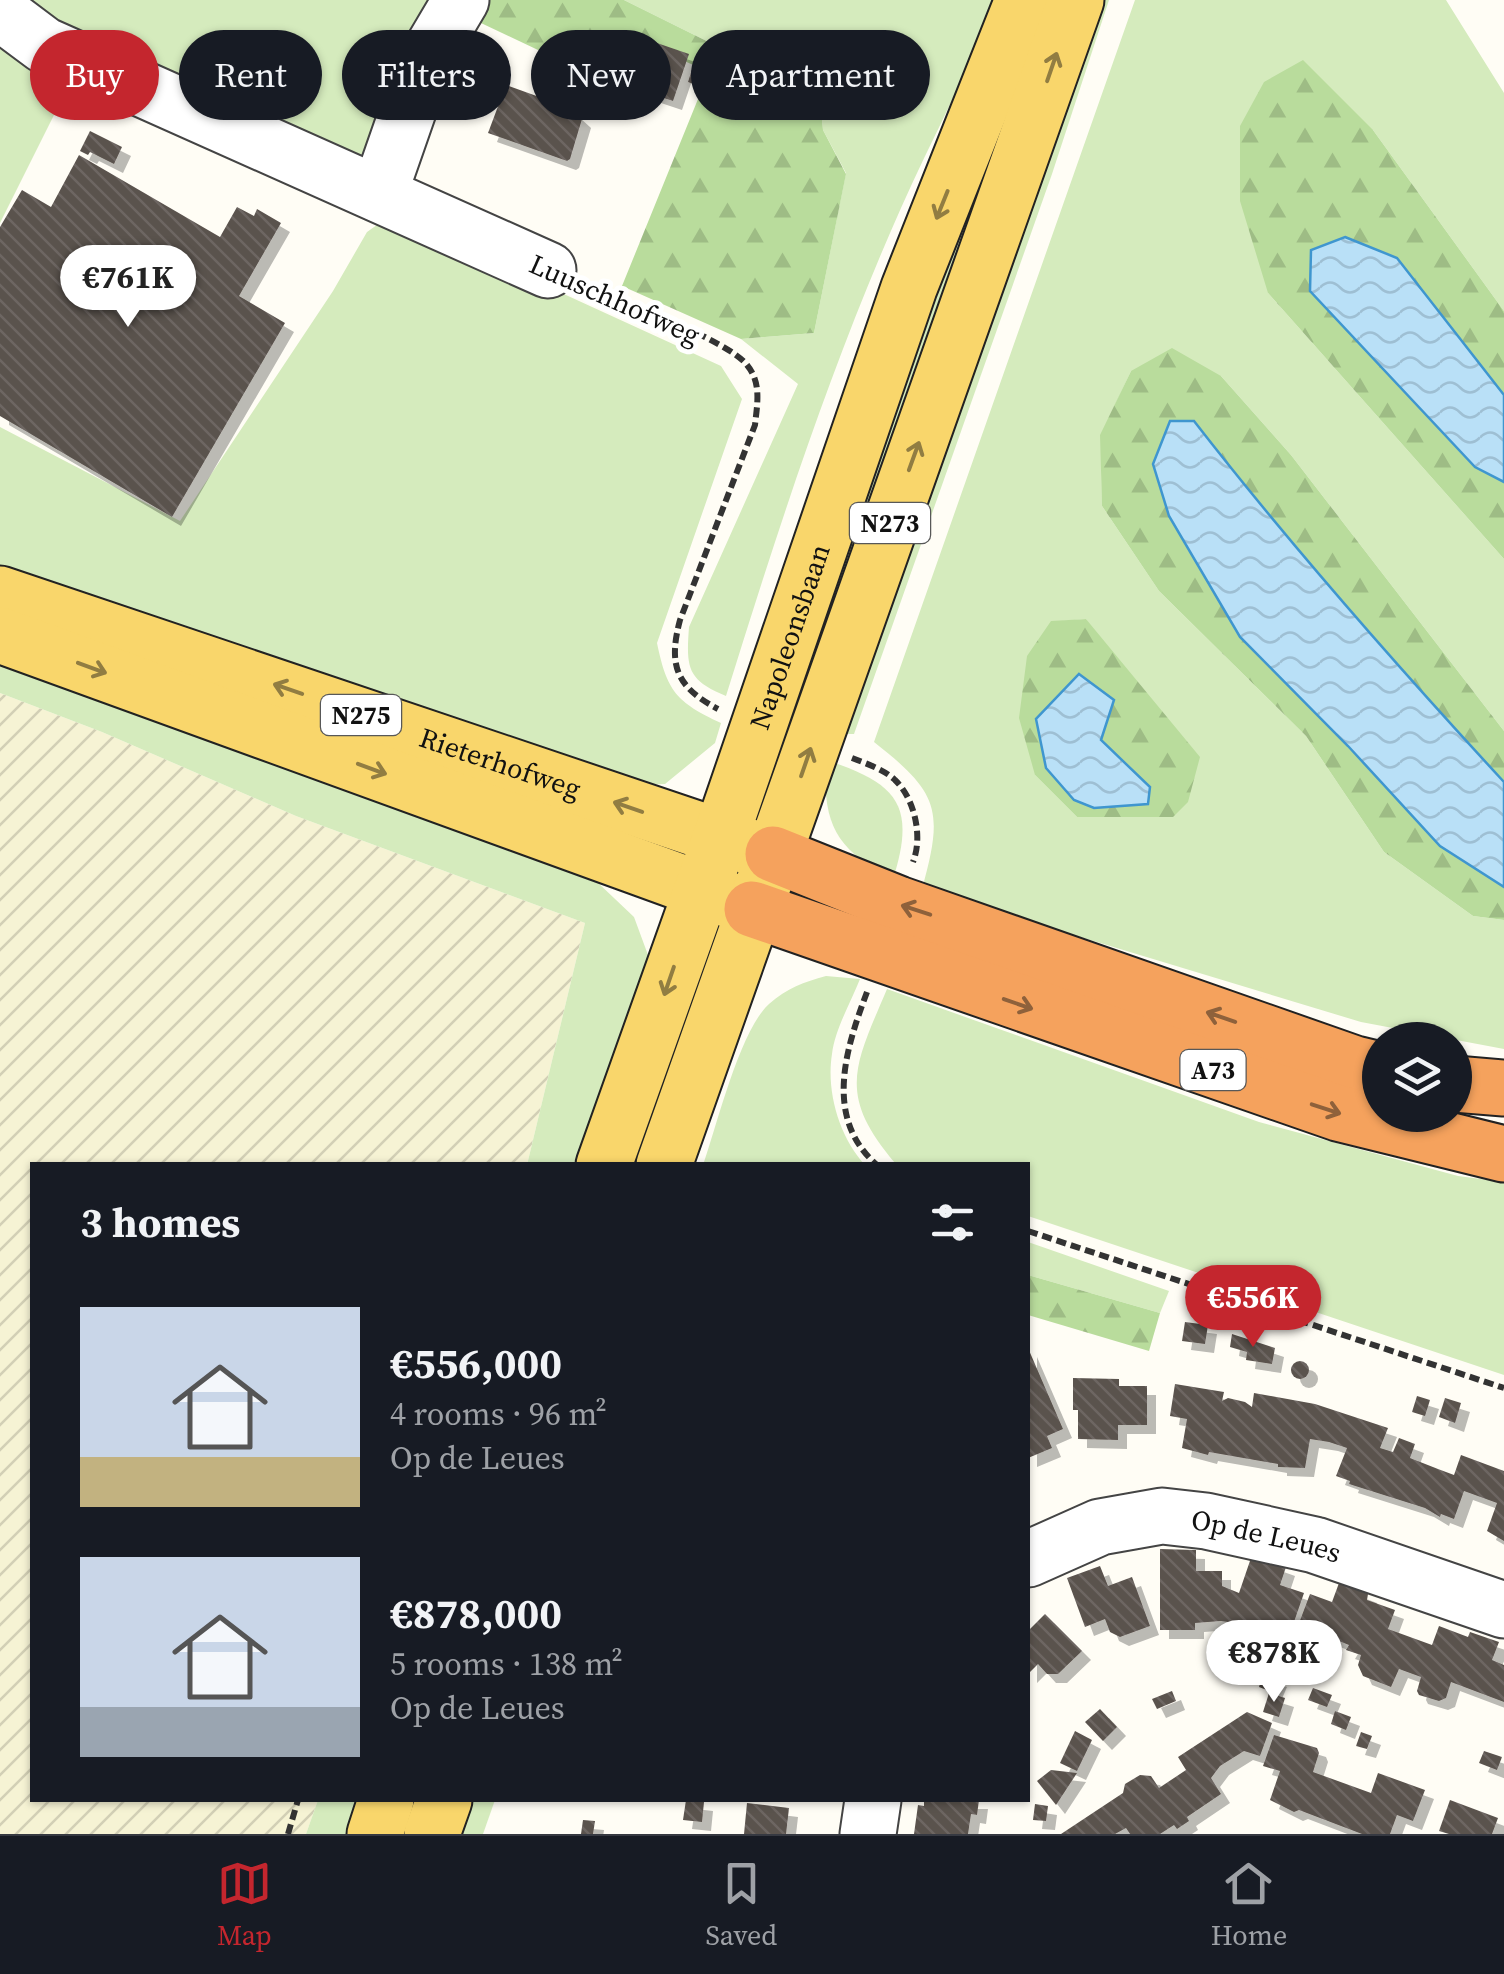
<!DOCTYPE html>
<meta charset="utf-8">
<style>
body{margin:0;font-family:"Source Serif 4",serif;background:#242831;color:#f1f3f6;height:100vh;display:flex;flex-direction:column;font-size:38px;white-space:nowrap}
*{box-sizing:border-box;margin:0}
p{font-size:32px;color:#9ea1a6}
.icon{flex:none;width:55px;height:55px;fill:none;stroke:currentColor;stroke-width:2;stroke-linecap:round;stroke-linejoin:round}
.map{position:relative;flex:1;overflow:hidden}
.sheet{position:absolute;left:30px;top:1162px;width:1000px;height:640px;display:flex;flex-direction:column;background:#171b24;border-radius:0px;box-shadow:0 2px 8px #0004}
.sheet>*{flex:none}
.top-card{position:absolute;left:30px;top:30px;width:1000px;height:90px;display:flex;gap:20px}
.fabs{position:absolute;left:1362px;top:1022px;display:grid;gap:20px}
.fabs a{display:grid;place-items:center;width:110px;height:110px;border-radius:50%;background:#171b24;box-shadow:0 2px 8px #0004;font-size:50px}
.price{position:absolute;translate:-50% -85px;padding:0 22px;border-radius:35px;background:#fff;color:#222;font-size:32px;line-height:65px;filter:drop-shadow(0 2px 5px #0008)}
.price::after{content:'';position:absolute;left:50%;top:60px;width:30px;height:22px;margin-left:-15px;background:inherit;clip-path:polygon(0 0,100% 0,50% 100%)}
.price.selected{background:#c4262e;color:#fff}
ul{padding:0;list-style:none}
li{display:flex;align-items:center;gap:30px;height:250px;padding:0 50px}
li span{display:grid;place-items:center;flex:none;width:280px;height:200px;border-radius:0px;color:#555}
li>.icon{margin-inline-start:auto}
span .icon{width:120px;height:120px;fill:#fffc;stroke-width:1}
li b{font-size:42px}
h2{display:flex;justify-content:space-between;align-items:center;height:120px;padding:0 50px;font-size:42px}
.pill{padding:0 35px;border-radius:45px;background:#171b24;box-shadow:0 2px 8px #0004;font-size:35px;line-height:90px}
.pill.selected{background:#c4262e;color:#fff}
.tabs{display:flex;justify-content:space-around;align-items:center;height:140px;border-top:2px solid #363941;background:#171b24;font-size:28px;color:#9ea1a6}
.tabs a{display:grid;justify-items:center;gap:5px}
.tabs .selected{color:#c4262e}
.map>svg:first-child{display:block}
.farmland{fill:url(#farmland-furrows)}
.grass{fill:#d5ebbd;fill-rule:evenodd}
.forest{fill:url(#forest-firs);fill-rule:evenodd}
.water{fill:url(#water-waves);stroke:#3f96cf;stroke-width:2.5}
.building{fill:url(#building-back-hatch);filter:url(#shadow)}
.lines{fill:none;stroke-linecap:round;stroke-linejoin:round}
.minor-casing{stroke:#444;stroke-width:59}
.major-casing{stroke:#222;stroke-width:59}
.highway-casing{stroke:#222;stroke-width:59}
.path{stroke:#333;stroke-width:6;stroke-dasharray:10 5;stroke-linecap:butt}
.minor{stroke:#fff;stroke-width:55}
.major{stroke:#f9d66b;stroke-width:55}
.highway{stroke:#f5a25d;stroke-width:55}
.oneway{stroke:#917d42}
.oneway2{stroke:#8e613b}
.labels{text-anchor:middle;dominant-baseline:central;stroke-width:10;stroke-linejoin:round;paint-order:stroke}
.shield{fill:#fff;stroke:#585858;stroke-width:2.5}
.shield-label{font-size:25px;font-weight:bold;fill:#111}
.street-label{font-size:28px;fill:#111;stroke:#fff}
</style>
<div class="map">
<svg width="1504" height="1834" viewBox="0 0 1504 1834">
<defs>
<pattern id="farmland-furrows" width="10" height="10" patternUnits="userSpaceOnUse" patternTransform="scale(2.5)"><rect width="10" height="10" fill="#f6f3d4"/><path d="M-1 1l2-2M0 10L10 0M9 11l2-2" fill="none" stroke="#d2cfb5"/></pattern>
<pattern id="forest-firs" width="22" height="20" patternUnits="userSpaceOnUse" patternTransform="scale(2.5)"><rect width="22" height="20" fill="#b9dc9c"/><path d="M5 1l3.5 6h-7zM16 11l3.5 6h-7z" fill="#9ebc85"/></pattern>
<pattern id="water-waves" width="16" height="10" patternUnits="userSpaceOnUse" patternTransform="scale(2.5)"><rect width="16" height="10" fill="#b9e0f7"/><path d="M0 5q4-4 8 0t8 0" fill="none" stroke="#9ebfd3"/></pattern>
<pattern id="building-back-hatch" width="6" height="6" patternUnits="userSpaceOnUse" patternTransform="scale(2.5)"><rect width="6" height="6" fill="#5a524d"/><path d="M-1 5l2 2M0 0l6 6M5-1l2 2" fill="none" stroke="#6d6662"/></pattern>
<filter id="shadow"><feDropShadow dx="9" dy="9" stdDeviation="0" flood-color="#0004"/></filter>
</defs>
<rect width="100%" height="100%" fill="#fffdf5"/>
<path class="farmland" d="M0 693 102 732 296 816 585 923 527 1165H32V1800H318L306 1834H0Z"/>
<g class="grass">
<path d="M0 0H448L379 151 349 164Z"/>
<path d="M624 0H995C969 72 932 138 901 208 831 365 777 532 726 696 687 680 686 668 689 627L798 384 741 339 814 333 846 173 823 130 821 110 805 90Z"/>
<path d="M1052 0 797 714 785 710 939 235Z"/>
<path d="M1096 0H1109L1052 174 854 734H835Z"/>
<path d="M1135 0H1446L1504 93V311L1373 130 1268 293 1504 559V731L1291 455 1221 376 1131 371 1101 435 1102 506 1159 591 1306 736 1384 852 1473 916 1504 920V1049L1361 1022 922 889C944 810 939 793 874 742ZM1086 619 1173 817H1077L1035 775 1051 622Z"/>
<path d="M0 36 74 75 0 223Z"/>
<path d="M391 215 721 366 742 399 657 643C667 691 676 702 721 723L715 743 665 784 613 786 0 570V427L180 521 333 291 367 232Z"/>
<path d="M0 648 595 880 634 917 655 974 588 1165H527L585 923 296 816 102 732 0 693Z"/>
<path d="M826 760C896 783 917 804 893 879 836 850 822 824 826 760Z"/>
<path d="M826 976 860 979C851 1002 835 1029 832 1054 826 1091 839 1137 865 1165H703C717 1125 740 1030 769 1004 787 988 804 982 826 976Z"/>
<path d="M887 989 1259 1122 1458 1176 1504 1182V1375L1028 1216V1165L895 1163C836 1094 855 1065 887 989Z"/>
<path d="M1028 1242 1169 1291 1160 1313 1028 1275Z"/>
<path d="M318 1800H369L358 1834H306Z"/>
<path d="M472 1800H495L483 1834H460Z"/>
</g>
<g class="forest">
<path d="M475 0H624L805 90 821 110 823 130 846 174 814 333 741 339 622 286 709 72 617 31 595 77 464 15Z"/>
<path d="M1303 60 1373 130 1504 311V395L1397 258 1311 291 1474 467 1504 482V559L1268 293 1240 201V126L1264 82Z"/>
<path d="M1172 348 1221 376 1291 455 1504 731V782C1397 666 1291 546 1194 421L1348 746 1440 846 1504 887V920L1473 916 1384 852 1306 736 1159 591 1102 506 1100 435 1131 371Z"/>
<path d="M1086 619 1200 757 1188 802 1173 817H1077L1035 775 1019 718 1027 656 1051 621ZM1078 674 1114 700 1100 740Z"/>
<path d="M1028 1275 1160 1313 1149 1351 1028 1315Z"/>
</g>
<g class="water">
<path d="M1345 237 1397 258 1504 395V482L1475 467 1310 291 1311 250Z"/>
<path d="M1170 421H1194C1291 546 1397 666 1504 782V887L1440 846 1348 746 1240 637 1169 516 1153 464Z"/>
<path d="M1079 674 1114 700 1101 740 1150 787 1148 804 1094 808 1074 800 1046 768 1036 719Z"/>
</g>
<g class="building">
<path d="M654 42 689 54 673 101 637 89Z"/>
<path d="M693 66 756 89 750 105 688 82Z"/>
<path d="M506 85 570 108 582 119 570 159 567 161 488 133Z"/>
<path d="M90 131 122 147 114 164 90 152 88 155 80 151Z"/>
<path d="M79 155 220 237 237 207 254 216 257 209 281 223 239 296 285 323 172 517 0 416V227L22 190 51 207Z"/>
<path d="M1185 1322 1208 1325 1205 1344 1182 1341Z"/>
<path d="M1232 1334 1275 1348 1272 1364 1246 1360 1247 1352 1230 1347Z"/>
<path d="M1028 1348 1063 1429 1047 1436 1052 1448 1028 1458Z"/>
<circle cx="1300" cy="1370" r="9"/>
<path d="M1073 1378 1119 1379V1386H1147V1425H1118V1440L1078 1439V1410H1073Z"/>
<path d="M1175 1384 1224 1392 1222 1401 1228 1398 1245 1402 1252 1407 1254 1393 1315 1404 1388 1428 1380 1448 1393 1452 1399 1438 1415 1444 1410 1458 1438 1469 1454 1475 1461 1455 1504 1471V1541L1487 1531 1497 1503 1464 1491 1454 1519 1441 1514 1440 1517 1425 1508 1349 1484 1350 1481 1336 1476 1347 1448 1329 1442 1310 1439 1305 1468 1278 1467V1464L1209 1452 1208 1455 1182 1448 1187 1419 1170 1416Z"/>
<path d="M1417 1396 1430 1400 1425 1416 1412 1412Z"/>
<path d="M1445 1398 1461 1403 1455 1423 1439 1417Z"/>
<path d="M1160 1549 1196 1550V1571H1222V1586L1239 1593 1252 1555 1286 1567 1280 1585 1304 1593 1286 1645 1226 1627 1228 1622 1221 1621 1195 1623V1630H1160Z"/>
<path d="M1100 1566 1108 1586 1132 1577 1150 1626 1120 1637 1110 1632 1105 1619 1085 1627 1067 1578Z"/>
<path d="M1339 1583 1368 1594 1367 1600 1395 1610 1388 1629 1432 1645 1439 1626 1468 1637 1470 1632 1499 1642 1492 1660 1504 1665V1702L1451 1682 1446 1698 1439 1701 1419 1695 1417 1691 1421 1677 1399 1669 1391 1687 1363 1676 1358 1665 1361 1655 1346 1650 1349 1645 1321 1634 1313 1656 1290 1647 1310 1594 1332 1602Z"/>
<path d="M1045 1614 1082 1651 1058 1674H1047L1038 1664 1028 1674V1631Z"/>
<path d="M1269 1675 1278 1678 1272 1692 1259 1687 1261 1680Z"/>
<path d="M1313 1688 1332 1695 1327 1707 1308 1700Z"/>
<path d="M1172 1691 1176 1701 1157 1709 1152 1699Z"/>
<path d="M1269 1693 1285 1698 1279 1717 1263 1712Z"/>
<path d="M1100 1709 1117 1727 1103 1741 1085 1722Z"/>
<path d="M1335 1711 1351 1717 1346 1730 1331 1724Z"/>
<path d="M1247 1712 1272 1723 1260 1756 1244 1751 1220 1766 1211 1778 1221 1794 1187 1817 1189 1821 1177 1829 1174 1825 1160 1834H1130L1126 1828 1115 1834H1061L1123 1793 1125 1784 1140 1775 1151 1776 1159 1788 1186 1770 1178 1757Z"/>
<path d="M1075 1731 1092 1740 1077 1771 1060 1763Z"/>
<path d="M1361 1732 1372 1736 1367 1749 1356 1746Z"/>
<path d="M1274 1735 1317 1748 1319 1753 1313 1772 1371 1793 1378 1773 1425 1790 1413 1821 1397 1815 1390 1834H1362L1299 1810 1294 1812 1270 1800 1280 1771 1263 1766Z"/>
<path d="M1484 1751 1502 1757 1497 1770 1479 1763Z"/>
<path d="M1051 1770 1077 1773 1056 1805 1037 1781Z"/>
<path d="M686 1800 704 1802 702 1822 683 1820Z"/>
<path d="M924 1800H979L977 1815 971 1814 968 1834H914L918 1805 924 1806Z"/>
<path d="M1450 1800 1498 1818 1492 1834H1449L1439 1831Z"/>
<path d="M747 1803 789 1808 786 1834H744Z"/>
<path d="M1035 1804 1048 1806 1046 1821 1033 1820Z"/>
<path d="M583 1820 595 1821 593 1834H581Z"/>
</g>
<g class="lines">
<defs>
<g id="minor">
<path d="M0 12 44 45 548 270"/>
<path d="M379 194 426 59 461 0"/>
<path id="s1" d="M1028 1559 1100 1527 1162 1516 1206 1521 1315 1545 1504 1610"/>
<path d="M868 1834 873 1800"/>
</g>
<g id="major">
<path id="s2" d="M0 594 756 849"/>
<path d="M0 635 735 902"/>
<path id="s3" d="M604 1165 720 839 909 288 1023 0"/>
<path d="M664 1165 1076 0"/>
<path d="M375 1834 386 1800"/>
<path d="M432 1834 444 1800"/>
</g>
<g id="highway">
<path d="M773 854 898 904 1355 1064 1380 1070"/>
<path d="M752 909 1338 1113 1504 1154"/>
<path d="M1455 1084 1504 1088"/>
</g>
</defs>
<use href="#minor" class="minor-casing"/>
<use href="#major" class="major-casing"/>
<use href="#highway" class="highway-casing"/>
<g class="path">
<path d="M586 286C620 301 728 340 747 365 762 383 757 405 755 425L680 620C668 665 676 687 718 709"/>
<path d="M852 758C865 763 885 770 895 780 915 799 923 837 913 862"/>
<path d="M867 992C846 1048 823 1118 877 1165"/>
<path d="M1028 1231 1504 1388"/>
<path d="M288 1834 298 1800"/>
</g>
<use href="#minor" class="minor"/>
<use href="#major" class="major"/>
<use href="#highway" class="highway"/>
</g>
<defs><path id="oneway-shaft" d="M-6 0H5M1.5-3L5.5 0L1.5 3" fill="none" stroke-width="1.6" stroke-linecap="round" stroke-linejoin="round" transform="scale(2.5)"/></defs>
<g class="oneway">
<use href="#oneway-shaft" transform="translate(1052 67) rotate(-71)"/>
<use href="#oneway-shaft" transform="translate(942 205) rotate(112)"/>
<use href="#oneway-shaft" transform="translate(914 456) rotate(-70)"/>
<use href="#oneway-shaft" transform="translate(92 668) rotate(20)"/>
<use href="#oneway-shaft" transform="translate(288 689) rotate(-161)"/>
<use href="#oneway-shaft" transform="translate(806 762) rotate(-71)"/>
<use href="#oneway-shaft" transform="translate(372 769) rotate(20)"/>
<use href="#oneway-shaft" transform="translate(628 807) rotate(-161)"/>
<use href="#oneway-shaft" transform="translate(669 981) rotate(109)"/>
</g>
<g class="oneway2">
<use href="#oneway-shaft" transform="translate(916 910) rotate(-162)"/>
<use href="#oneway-shaft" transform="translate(1018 1004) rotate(19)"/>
<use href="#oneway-shaft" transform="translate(1221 1017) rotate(-161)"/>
<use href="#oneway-shaft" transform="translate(1326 1109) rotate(18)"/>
</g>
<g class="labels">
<g class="shield">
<rect x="850" y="503" width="80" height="40" rx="8"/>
<rect x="321" y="695" width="80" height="40" rx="8"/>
<rect x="1180.5" y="1050" width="65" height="40" rx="8"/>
</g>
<g class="shield-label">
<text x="890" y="523">N273</text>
<text x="361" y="715">N275</text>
<text x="1213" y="1070">A73</text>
</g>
<g class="street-label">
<text transform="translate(615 299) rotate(24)">Luuschhofweg</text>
<text stroke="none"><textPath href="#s3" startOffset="560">Napoleonsbaan</textPath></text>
<text stroke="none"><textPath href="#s2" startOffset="528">Rieterhofweg</textPath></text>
<text stroke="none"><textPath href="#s1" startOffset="248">Op de Leues</textPath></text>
</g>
</g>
</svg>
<div class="fabs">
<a><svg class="icon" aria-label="layers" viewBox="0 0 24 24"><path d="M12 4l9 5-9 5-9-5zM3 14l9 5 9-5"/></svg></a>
</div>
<b class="price" style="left:128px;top:330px">€761K</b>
<b class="price selected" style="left:1253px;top:1350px">€556K</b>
<b class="price" style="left:1274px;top:1705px">€878K</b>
<div class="top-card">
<a class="pill selected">Buy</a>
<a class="pill">Rent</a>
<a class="pill">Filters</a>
<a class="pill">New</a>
<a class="pill">Apartment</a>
</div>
<section class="sheet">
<h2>3 homes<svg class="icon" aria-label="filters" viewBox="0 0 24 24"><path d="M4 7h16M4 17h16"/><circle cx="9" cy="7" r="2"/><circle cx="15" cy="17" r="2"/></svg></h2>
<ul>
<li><span style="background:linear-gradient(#c9d6e8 75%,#c2b280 0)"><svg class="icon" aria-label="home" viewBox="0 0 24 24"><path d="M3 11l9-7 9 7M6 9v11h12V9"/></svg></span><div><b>€556,000</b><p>4 rooms · 96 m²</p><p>Op de Leues</p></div></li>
<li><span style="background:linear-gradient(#c9d6e8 75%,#9aa5b1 0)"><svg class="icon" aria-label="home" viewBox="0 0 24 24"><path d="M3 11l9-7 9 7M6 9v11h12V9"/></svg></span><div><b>€878,000</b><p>5 rooms · 138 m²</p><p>Op de Leues</p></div></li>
</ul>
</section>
</div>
<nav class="tabs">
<a class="selected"><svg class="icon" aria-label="map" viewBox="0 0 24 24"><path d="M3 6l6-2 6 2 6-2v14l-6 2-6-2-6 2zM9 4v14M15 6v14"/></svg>Map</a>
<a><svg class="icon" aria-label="saved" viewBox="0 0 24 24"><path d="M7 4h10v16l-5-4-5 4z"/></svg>Saved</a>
<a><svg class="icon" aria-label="home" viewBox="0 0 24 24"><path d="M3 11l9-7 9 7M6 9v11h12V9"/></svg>Home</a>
</nav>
